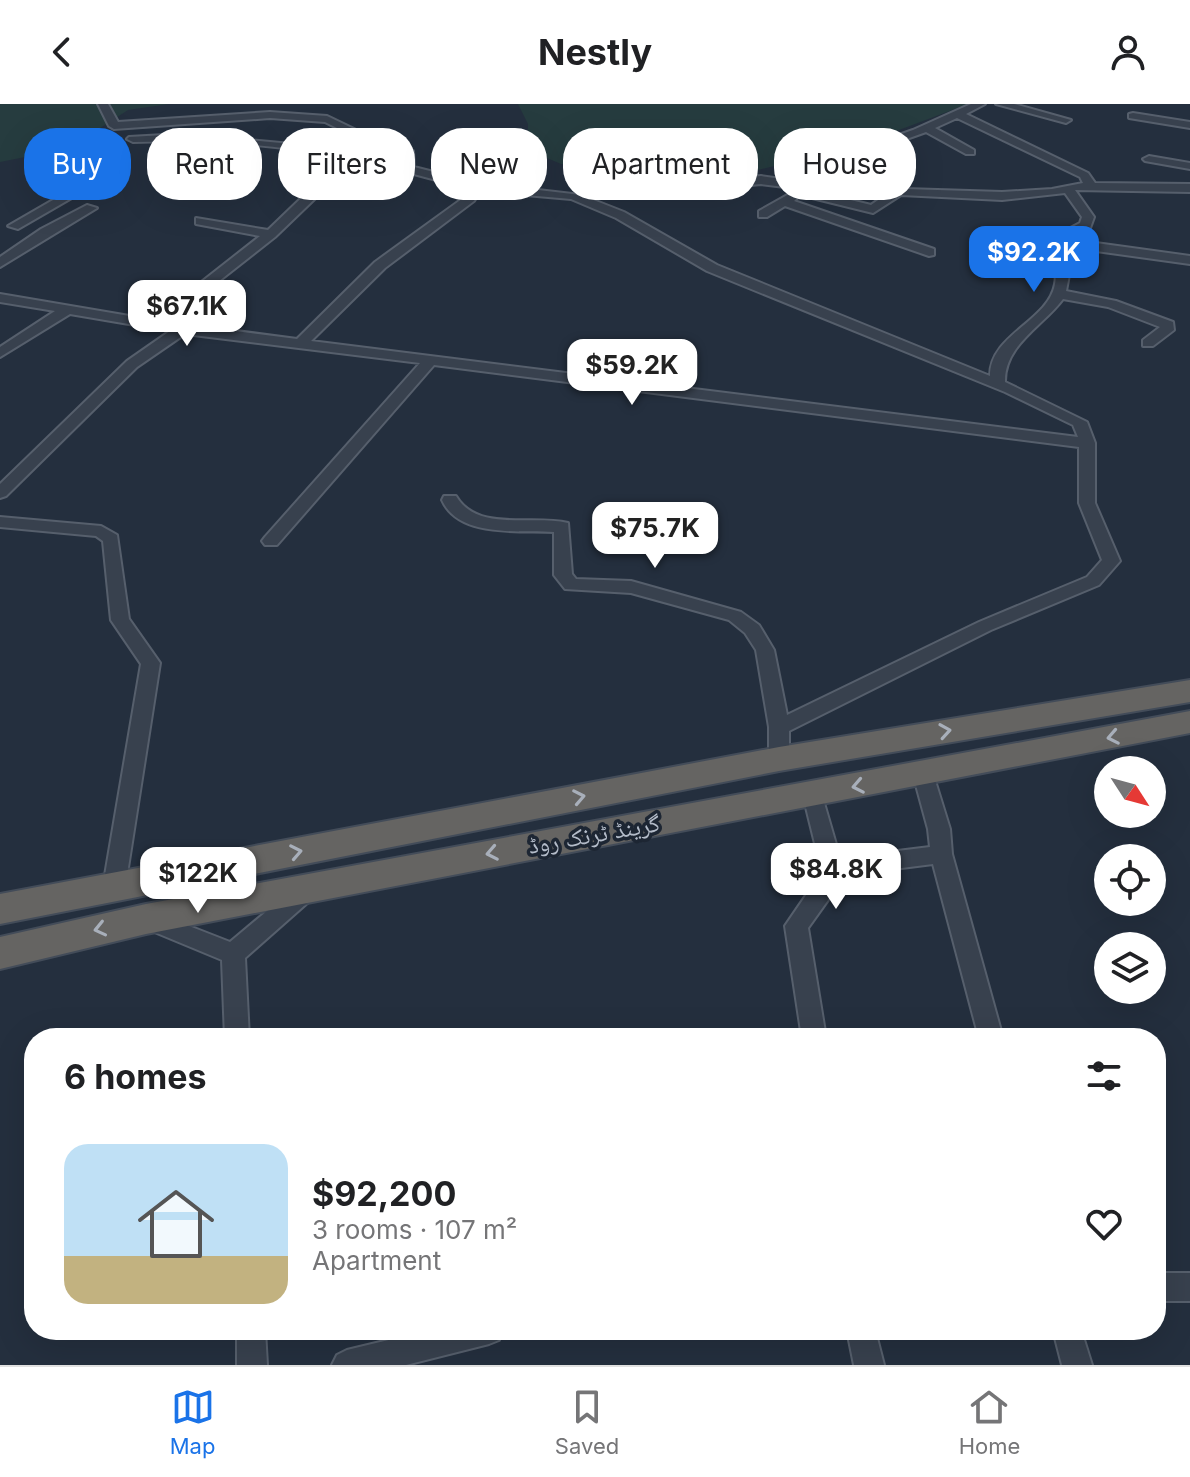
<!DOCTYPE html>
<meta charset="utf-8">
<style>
body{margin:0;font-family:Inter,"Noto Naskh Arabic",sans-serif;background:#f2f2f2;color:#202124;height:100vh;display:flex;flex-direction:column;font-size:30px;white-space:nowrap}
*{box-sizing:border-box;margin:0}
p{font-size:26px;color:#757577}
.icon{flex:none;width:44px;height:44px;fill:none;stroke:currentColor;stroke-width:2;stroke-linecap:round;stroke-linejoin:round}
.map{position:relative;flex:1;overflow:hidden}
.sheet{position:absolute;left:24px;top:924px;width:1142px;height:312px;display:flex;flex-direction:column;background:#fff;border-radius:32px;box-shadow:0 8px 32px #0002}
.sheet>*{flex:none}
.top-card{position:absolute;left:24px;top:24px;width:1142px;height:72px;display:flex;gap:16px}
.needle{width:52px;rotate:126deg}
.tools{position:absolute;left:1094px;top:652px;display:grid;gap:16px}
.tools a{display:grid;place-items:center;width:72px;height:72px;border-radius:50%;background:#fff;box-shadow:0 8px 32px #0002;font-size:40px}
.price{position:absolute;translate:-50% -68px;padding:0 18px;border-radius:16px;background:#fff;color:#222;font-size:26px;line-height:52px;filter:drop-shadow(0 2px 4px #0008)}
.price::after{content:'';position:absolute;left:50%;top:48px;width:24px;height:18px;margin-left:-12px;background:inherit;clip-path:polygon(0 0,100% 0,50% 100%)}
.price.active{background:#1a73e8;color:#fff}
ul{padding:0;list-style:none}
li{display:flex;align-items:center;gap:24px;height:200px;padding:0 40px}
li+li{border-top:2px solid #e0e0e0}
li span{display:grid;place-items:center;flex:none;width:224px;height:160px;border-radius:24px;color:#555}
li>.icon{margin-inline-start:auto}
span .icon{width:96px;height:96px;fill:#fffc;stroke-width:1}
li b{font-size:34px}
h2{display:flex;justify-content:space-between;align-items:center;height:96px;padding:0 40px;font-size:34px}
.pill{padding:0 28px;border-radius:32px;background:#fff;box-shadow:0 8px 32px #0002;font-size:28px;line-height:72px}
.pill.active{background:#1a73e8;color:#fff}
header{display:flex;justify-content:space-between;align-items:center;height:104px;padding:0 40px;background:#fff;font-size:36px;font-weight:700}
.menu{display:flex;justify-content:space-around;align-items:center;height:112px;border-top:2px solid #e0e0e0;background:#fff;font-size:22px;color:#757577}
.menu a{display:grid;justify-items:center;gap:4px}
.menu .active{color:#1a73e8}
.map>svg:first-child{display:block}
.green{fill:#263c3f}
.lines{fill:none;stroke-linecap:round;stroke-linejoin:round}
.minor-casing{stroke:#565f6c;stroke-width:4}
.trunk-casing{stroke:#434c59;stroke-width:4}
.minor{fill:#38414e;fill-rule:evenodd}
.trunk{fill:#656462;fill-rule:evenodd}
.oneway{stroke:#a8afba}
.labels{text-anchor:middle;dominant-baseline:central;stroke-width:7;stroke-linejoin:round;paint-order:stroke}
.street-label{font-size:24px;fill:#b4bcc9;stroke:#1d2633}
</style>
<header><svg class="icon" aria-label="back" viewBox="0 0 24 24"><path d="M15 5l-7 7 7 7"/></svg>Nestly<svg class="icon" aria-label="person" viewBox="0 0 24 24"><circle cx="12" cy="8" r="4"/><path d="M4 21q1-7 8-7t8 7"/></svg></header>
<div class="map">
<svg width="1190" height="1261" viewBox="0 0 1190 1261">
<rect width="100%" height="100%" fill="#242f3e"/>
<g class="green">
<path d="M0 0H169L128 6 97 26 25 53 0 58Z"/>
<path d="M518 0H968L854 43 737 71 655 69 561 60 528 46V20Z"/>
</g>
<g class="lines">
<defs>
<g id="minor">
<path d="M98 0H108L118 18 270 8 327 12 377 36 413 47 414 63 477 79 581 91 599 80 623 76 691 79 761 72 802 78 831 55 913 26 971 0H985L966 10 1088 69 1095 79 1190 80V88L1075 86 1094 113 1090 124 1067 135 1190 152V160L1060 142 1069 171 1066 187 1116 197 1173 218 1174 226 1153 242H1143V236L1160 223 1108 203 1063 195C1043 222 1004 241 1005 278L1087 318 1095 339V399L1120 457 1099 481 991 526 789 627V655L786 660H772L769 655V623L756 546 745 529 729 516 631 489 565 485 554 471V428C518 426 459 434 442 396L444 392H456C478 429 532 410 568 419L572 470 576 475 631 477 741 508 759 521 774 546 787 611 979 518 1087 473 1102 456 1079 399V343L434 261 277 441H265L262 437 265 433 420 259 185 230 137 263 6 392 0 394V380L127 257 170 227 70 210 0 253V243L55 207 0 198V190L153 216 260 132 196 120V114L268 126 319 77 366 67 399 66C314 43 221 35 133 38L127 35 129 33 182 30 346 45 403 60V51L369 40 325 18 270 14 114 25 109 22ZM957 14 1080 73 1083 79 1052 85 1002 88 905 85 845 57 926 28 966 50H974V46L935 24ZM836 62 891 87 871 101 806 85ZM410 69 470 85 466 92 375 158 297 235 167 218 275 133 327 83 366 73 402 72ZM761 80 801 85 799 89H791L759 107V113H767L785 102 929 152 934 151V145L794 97 800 91 873 109 901 91 1002 96 1065 89 1082 113 1080 119 1057 131 1048 142C1051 153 1058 167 1055 180 1048 218 990 230 990 272L717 161 624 108 591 95C622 77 656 87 691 87 714 86 738 82 761 80ZM480 87 571 95 616 114 707 167 1005 288 1073 321 1078 333 311 237 385 164 474 97Z"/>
<path d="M996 0H1014L1071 16 1066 19Z"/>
<path d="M1133 9 1190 18V24L1129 14V10Z"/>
<path d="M1149 52 1190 59V65L1145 57 1143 55Z"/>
<path d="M72 85 82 88 18 125 8 122Z"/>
<path d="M87 101 97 104 0 163V153L41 125Z"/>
<path d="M0 413 101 422 117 431 129 515 160 559 125 783 122 789 114 792 106 789 103 783 141 560 111 516 103 437 96 432 0 423Z"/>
<path d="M923 662 930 665 933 670 950 725 952 750 1003 934H979L933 760 839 772 828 796 808 824 826 934H802L785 822 811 784 821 764 803 691 806 685H820L840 754 930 743 928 725 913 670 916 665Z"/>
<path d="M306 778 314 781 317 787 314 793 245 854 249 934H225L222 856 140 822 137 815 140 808 148 806 230 838 298 781Z"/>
<rect x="1156" y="1169" width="34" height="28"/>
<path d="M237 1226H265L267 1261H237Z"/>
<path d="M430 1226H503L499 1236 489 1240 406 1261H332L337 1251 347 1246Z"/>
<path d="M847 1226H875L884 1261H854Z"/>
<path d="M1053 1226H1081L1092 1261H1062Z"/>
</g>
<g id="trunk">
<path d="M1190 576V598L779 667 0 820V790L779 643Z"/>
<path d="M1190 607V629L146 830 0 865V833L146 800Z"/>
</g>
</defs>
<use href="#minor" class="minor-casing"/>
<use href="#trunk" class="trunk-casing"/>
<use href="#minor" class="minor"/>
<use href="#trunk" class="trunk"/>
</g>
<defs><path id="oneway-chevron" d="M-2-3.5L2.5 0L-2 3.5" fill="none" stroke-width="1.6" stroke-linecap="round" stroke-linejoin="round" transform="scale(2)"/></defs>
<g class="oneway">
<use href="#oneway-chevron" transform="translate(945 627) rotate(-9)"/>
<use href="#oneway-chevron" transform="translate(1113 633) rotate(169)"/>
<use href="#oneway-chevron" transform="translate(858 682) rotate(169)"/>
<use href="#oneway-chevron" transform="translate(579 693) rotate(-11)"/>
<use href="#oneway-chevron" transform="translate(296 748) rotate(-11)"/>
<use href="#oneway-chevron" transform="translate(492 749) rotate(169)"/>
<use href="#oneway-chevron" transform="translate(100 825) rotate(167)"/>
</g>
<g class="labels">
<g class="street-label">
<text transform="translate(594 730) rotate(-10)">گرینڈ ٹرنک روڈ</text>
</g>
</g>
</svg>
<div class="tools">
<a><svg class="needle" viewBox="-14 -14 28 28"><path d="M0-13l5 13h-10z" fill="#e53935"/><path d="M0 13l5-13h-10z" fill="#757577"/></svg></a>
<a><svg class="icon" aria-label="locate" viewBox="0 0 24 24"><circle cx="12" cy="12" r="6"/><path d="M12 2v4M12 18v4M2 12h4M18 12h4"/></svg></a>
<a><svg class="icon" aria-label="layers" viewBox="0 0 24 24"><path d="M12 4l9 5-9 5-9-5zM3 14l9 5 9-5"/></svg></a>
</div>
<b class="price active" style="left:1034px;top:190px">$92.2K</b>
<b class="price" style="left:187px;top:244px">$67.1K</b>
<b class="price" style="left:632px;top:303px">$59.2K</b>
<b class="price" style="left:655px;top:466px">$75.7K</b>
<b class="price" style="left:836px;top:807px">$84.8K</b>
<b class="price" style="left:198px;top:811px">$122K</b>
<div class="top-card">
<a class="pill active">Buy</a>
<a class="pill">Rent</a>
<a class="pill">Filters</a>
<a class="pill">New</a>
<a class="pill">Apartment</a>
<a class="pill">House</a>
</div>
<section class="sheet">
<h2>6 homes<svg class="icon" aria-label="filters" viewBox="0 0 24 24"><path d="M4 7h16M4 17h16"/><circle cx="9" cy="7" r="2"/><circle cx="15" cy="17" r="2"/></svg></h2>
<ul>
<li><span style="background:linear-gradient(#bfe0f5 70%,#c2b280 0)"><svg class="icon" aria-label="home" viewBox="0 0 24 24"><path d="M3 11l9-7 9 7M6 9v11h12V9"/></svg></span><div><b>$92,200</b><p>3 rooms · 107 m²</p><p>Apartment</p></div><svg class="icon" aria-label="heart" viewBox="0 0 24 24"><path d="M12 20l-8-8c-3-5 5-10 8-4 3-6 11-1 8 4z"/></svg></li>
</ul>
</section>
</div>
<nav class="menu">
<a class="active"><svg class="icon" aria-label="map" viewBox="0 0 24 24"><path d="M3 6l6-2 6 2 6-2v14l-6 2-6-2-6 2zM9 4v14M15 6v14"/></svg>Map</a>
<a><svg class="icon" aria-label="saved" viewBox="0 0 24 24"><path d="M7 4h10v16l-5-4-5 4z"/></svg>Saved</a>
<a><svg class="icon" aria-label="home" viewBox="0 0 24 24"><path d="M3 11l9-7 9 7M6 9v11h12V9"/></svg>Home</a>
</nav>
